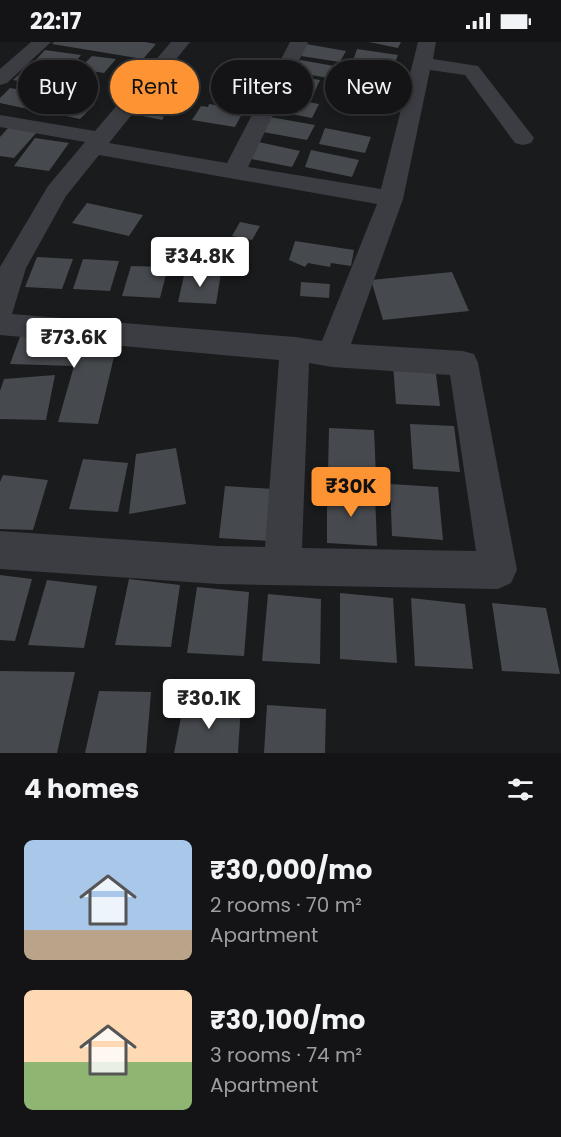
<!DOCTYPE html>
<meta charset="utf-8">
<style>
body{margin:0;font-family:Poppins,sans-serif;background:#1d1d1f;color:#f1f3f6;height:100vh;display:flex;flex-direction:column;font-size:22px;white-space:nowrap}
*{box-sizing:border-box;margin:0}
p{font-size:20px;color:#9d9ea1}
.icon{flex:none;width:33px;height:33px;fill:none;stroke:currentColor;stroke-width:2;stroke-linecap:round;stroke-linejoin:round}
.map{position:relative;height:711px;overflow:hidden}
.panel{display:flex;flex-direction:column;background:#141416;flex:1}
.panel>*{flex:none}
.hud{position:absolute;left:18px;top:18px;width:525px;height:54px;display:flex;gap:12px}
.price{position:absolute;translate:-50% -51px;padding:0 14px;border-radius:6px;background:#fff;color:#222;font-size:20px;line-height:39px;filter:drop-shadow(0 2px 3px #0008)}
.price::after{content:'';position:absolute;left:50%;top:36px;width:18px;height:14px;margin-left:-9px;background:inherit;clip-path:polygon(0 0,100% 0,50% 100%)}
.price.on{background:#fd9332;color:#111}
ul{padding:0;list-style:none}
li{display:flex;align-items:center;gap:18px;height:150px;padding:0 24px}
li span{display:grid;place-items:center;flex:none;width:168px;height:120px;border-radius:9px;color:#555}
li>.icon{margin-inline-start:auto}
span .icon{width:72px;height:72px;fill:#fffc;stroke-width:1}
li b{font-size:26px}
h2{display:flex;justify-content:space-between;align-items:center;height:72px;padding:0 24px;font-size:26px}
.tag{padding:0 21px;border-radius:27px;background:#141416;box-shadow:0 3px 9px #0003,0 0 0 2px #333335;font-size:21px;line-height:54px}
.tag.on{background:#fd9332;color:#111}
.status{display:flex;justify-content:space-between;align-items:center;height:42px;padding:0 30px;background:#141416;direction:ltr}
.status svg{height:16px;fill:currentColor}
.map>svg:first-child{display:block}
.building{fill:#46494d}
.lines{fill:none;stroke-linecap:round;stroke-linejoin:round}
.minor{fill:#3b3d42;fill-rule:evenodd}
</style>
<div class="status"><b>22:17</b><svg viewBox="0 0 49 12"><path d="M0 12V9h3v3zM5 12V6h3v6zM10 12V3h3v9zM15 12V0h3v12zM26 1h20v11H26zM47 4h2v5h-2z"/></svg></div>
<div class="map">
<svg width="561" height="711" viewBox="0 0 561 711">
<rect width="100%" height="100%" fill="#1a1b1d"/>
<g class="building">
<path d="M54 0H145L156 2 143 17 52 2Z"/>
<path d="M369 0H401L398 6Z"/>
<path d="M306 2 346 9 340 20 301 14Z"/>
<path d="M357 7 398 13 393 25 353 19Z"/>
<path d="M45 8 81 13 70 26 33 21Z"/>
<path d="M92 14 116 17 104 31 79 27Z"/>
<path d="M241 17 271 22 265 33 251 31 247 38 229 35Z"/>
<path d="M300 18 340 25 334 37 294 30Z"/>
<path d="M29 23 68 31 54 46 13 38Z"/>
<path d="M347 24 389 31 383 44 343 37Z"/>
<path d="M296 34 320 38 313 53 289 49Z"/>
<path d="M215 39 241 46 233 60 211 57 215 50 209 49Z"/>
<path d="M345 42 388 50 383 63 340 56Z"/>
<path d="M10 46 43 52 28 67 0 61V56Z"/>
<path d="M59 54 95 62 80 77 43 69Z"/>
<path d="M276 54 319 62 312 76 270 68Z"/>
<path d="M147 56 164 59 163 62 178 64 174 69 159 68 155 73 164 75 162 78 133 72Z"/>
<path d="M209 62 244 68 235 85 192 78 201 64 208 65Z"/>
<path d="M270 75 315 83 307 98 263 90Z"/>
<path d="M9 85 37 90 14 116 0 114V95Z"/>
<path d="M325 86 371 95 365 111 319 102Z"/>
<path d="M35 96 69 101 49 129 14 124Z"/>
<path d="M254 99 300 109 292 125 246 116Z"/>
<path d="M311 108 359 118 352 135 305 125Z"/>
<path d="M87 161 143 173 129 194 72 181Z"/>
<path d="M240 180 260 184 252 198 232 194Z"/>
<path d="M295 199 354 208 351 224 331 221 330 225 308 221 305 225 289 218Z"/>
<path d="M37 215 73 217 62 247 25 245Z"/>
<path d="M83 217 119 219 110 249 73 247Z"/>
<path d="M131 224 168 225 160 256 122 254Z"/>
<path d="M185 229 221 231 216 262 178 260Z"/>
<path d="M452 230 469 269 383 278 371 238Z"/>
<path d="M301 240 330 242 329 256 300 254Z"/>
<path d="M21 292 119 294 98 382 58 380 74 324 10 322Z"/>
<path d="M393 322 435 325 440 364 396 362Z"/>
<path d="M55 333 46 378 0 377V349L4 337Z"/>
<path d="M410 382 454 384 460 430 413 427Z"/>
<path d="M329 386 374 388 376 434 328 431Z"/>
<path d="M176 406 186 462 129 472 136 412Z"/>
<path d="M83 417 128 421 118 470 69 467Z"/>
<path d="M3 433 48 438 33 488 0 487V440Z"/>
<path d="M390 442 438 445 443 498 392 494Z"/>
<path d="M225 444 273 447 269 499 219 496Z"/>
<path d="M327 448 375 451 377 504 327 501Z"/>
<path d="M0 533 32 537 15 599 0 598Z"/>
<path d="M129 537 180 543 171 605 115 603Z"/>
<path d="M47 538 97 544 84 606 28 603Z"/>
<path d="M197 545 249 550 244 614 187 611Z"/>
<path d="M340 551 393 556 397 621 340 617Z"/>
<path d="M268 552 321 557 320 622 262 619Z"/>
<path d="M411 556 465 562 473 627 415 624Z"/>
<path d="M492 561 546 566 560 632 502 629Z"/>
<path d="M0 629 75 630 57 711H0Z"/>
<path d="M99 649 151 650 146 711H85Z"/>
<path d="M267 663 326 667 325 711H264Z"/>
<path d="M241 664 238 711H174L183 665Z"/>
</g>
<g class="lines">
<g class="minor">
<path d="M31 0H51L7 41 0 43V27Z"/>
<path d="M171 0H190L109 101 227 121 290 0H308L248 125 381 147 418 0H436L433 17 478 24 534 96 531 101 523 103 515 101 465 33 430 28 403 157 351 302 463 309 474 312 478 321 517 528 511 541 498 547 218 542 0 527V489L218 504 265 505 279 318 0 293V225L48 144 85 100 0 85V73L95 89ZM99 113 377 162 322 299 295 295 12 272 26 226 66 154ZM309 321 332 325 450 333 476 509 302 506Z"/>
</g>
</g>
</svg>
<b class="price" style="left:200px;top:246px">₹34.8K</b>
<b class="price" style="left:74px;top:327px">₹73.6K</b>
<b class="price on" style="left:351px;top:476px">₹30K</b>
<b class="price" style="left:209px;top:688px">₹30.1K</b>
<div class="hud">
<a class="tag">Buy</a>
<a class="tag on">Rent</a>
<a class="tag">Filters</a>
<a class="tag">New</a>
</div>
</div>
<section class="panel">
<h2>4 homes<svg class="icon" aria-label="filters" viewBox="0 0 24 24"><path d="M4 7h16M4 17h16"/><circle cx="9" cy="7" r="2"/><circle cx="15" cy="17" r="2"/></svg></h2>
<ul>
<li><span style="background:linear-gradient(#a9c7e8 75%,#b9a48a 0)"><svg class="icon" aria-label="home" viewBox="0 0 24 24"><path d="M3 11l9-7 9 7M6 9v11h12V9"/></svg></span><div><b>₹30,000/mo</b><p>2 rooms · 70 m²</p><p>Apartment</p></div></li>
<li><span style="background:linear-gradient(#ffd9b3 60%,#8fb573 0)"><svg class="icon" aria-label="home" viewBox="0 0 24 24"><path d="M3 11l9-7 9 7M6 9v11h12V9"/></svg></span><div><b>₹30,100/mo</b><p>3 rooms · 74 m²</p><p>Apartment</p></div></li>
</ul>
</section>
